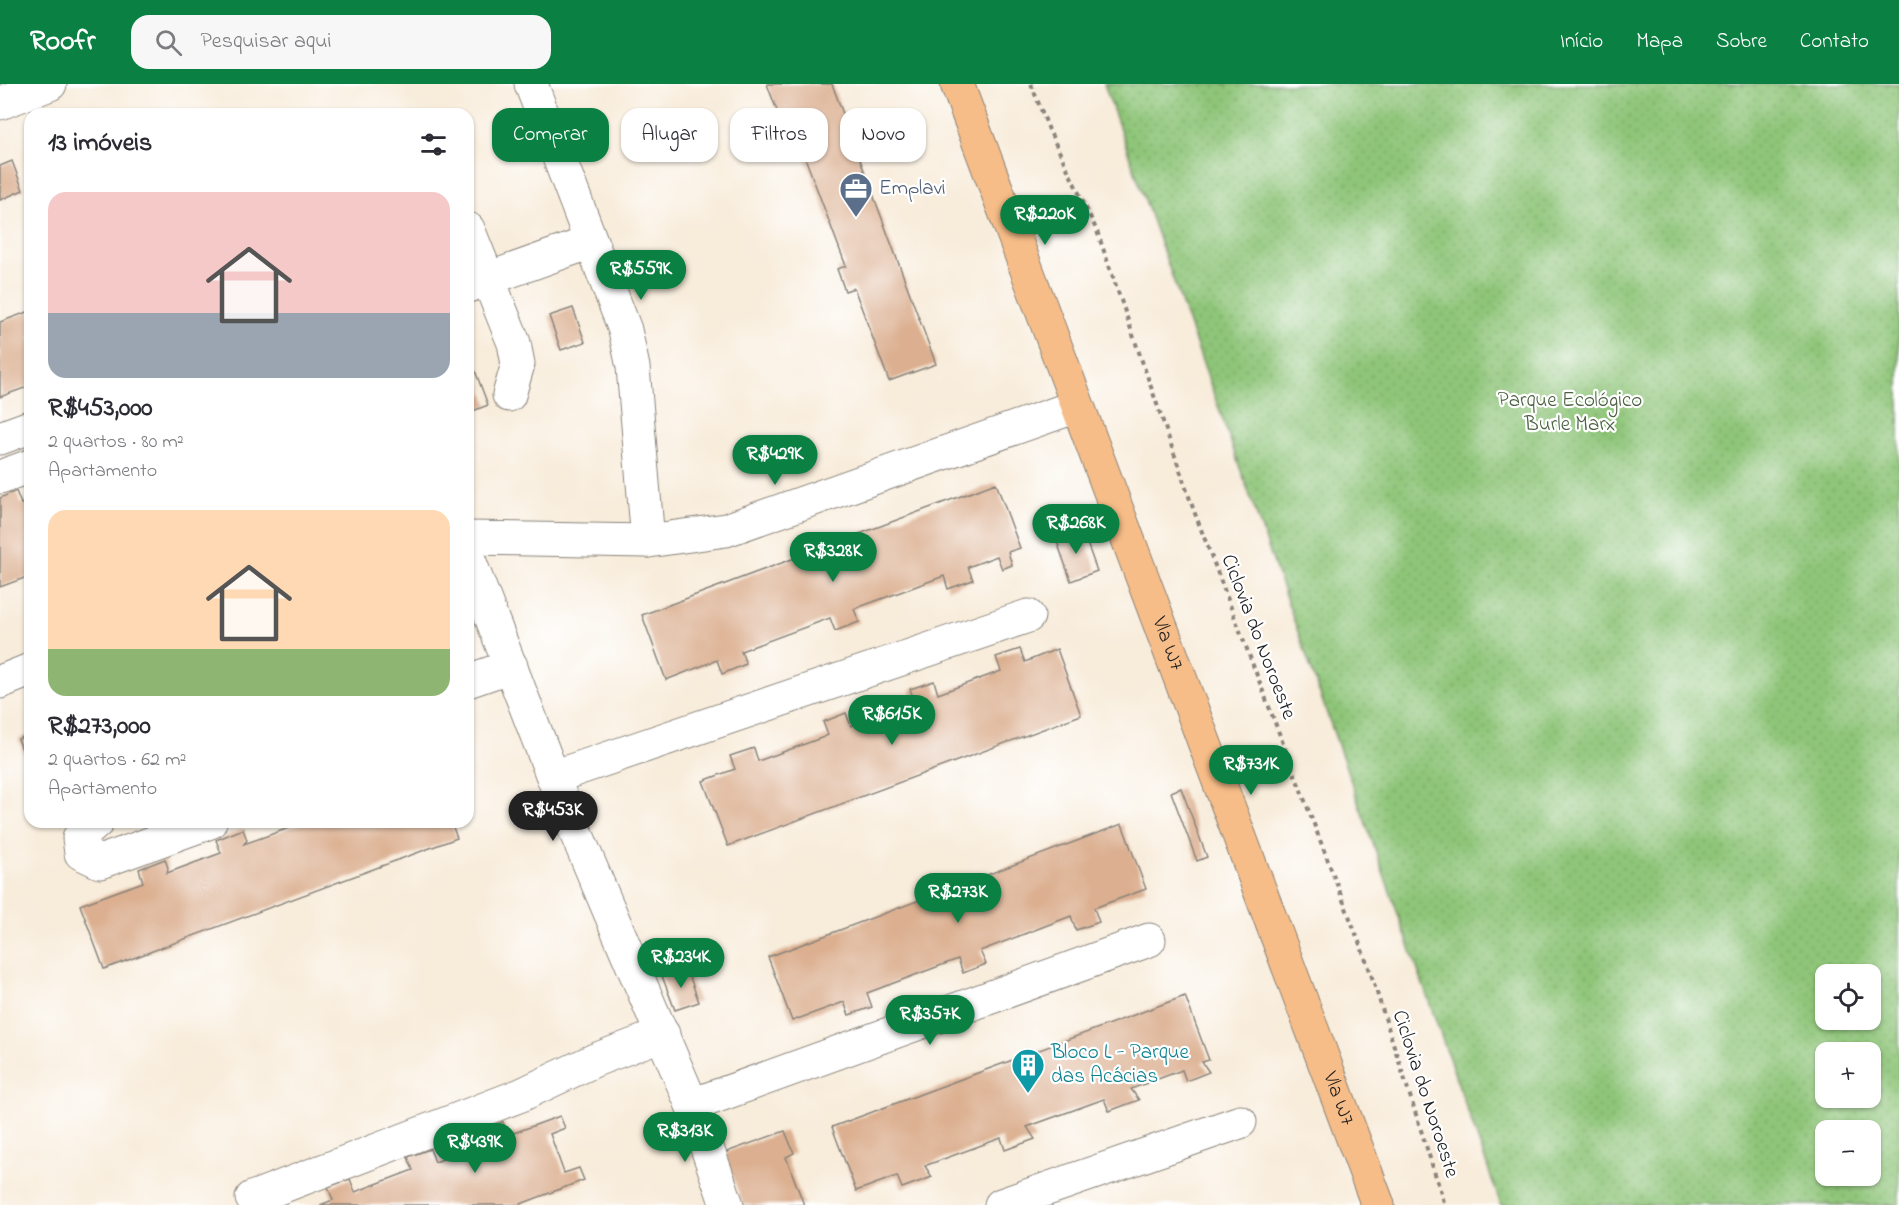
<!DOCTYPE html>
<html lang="pt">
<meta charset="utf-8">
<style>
body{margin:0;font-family:"Indie Flower",sans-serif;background:#f7f7f7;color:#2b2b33;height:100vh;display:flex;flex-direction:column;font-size:22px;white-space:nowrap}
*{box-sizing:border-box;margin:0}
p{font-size:20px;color:#7c7c81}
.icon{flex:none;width:33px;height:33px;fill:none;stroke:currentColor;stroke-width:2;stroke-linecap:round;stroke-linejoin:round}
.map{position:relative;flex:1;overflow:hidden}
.drawer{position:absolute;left:24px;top:24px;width:450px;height:720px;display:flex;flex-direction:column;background:#fff;border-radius:18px;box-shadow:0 2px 4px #0004}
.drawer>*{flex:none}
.guide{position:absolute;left:492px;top:24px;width:570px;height:54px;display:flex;gap:12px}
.controls{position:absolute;left:1815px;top:880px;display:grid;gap:12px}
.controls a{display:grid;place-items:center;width:66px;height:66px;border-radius:12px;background:#fff;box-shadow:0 2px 4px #0004;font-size:30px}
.price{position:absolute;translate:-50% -51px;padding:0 14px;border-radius:21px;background:#0b8043;color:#fff;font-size:20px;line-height:39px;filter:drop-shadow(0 2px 3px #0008)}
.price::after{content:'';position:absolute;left:50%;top:36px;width:18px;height:14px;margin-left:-9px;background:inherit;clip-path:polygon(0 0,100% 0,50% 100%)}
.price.current{background:#222;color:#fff}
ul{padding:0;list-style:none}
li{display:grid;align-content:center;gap:12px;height:318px;padding:0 24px}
li span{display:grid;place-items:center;height:186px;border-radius:18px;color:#555}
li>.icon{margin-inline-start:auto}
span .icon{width:108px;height:108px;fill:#fffc;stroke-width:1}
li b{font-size:26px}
h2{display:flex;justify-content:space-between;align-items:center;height:72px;padding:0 24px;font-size:26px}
.tag{padding:0 21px;border-radius:18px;background:#fff;box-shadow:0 2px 4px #0004;font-size:21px;line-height:54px}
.tag.current{background:#0b8043;color:#fff}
header{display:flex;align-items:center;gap:36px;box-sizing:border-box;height:84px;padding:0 30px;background:#0b8043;color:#fff}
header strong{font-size:28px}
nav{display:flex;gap:33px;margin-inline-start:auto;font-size:21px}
.search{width:420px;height:54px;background:#f7f7f7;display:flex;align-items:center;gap:15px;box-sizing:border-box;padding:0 21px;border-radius:18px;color:#7c7c81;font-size:22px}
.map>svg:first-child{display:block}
.green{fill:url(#green-dots);stroke:#55704a;stroke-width:1.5;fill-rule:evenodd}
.building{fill:#dbaf8f}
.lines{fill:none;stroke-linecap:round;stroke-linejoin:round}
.minor-casing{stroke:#8a847b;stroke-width:35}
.major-casing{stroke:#8a847b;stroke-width:35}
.path{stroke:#8a847b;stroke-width:4;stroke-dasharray:4.5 4.5;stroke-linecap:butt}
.minor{stroke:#fff;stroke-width:33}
.major{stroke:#f7bd88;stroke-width:33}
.labels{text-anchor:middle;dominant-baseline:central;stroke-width:4.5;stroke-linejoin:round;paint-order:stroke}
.service-label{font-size:21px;fill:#4e5e75;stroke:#fff;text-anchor:start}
.park-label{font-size:21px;fill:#4a6041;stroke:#fff}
.street-label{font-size:21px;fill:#1c1c1c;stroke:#fff}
.culture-label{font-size:21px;fill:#0d838f;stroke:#fff;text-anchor:start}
</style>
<header>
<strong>Roofr</strong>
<div class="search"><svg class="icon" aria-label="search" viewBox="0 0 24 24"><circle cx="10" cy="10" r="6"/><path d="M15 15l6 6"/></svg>Pesquisar aqui</div>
<nav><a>Início</a><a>Mapa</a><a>Sobre</a><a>Contato</a></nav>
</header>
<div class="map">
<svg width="1899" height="1121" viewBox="0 0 1899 1121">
<defs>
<pattern id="green-dots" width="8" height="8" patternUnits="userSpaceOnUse" patternTransform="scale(1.5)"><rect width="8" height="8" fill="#8ec578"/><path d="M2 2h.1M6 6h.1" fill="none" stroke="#7aa967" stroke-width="1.8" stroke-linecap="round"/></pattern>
</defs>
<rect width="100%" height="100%" fill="#fff"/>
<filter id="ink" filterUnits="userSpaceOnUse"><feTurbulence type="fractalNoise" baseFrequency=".0167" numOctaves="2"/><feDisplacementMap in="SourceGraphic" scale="12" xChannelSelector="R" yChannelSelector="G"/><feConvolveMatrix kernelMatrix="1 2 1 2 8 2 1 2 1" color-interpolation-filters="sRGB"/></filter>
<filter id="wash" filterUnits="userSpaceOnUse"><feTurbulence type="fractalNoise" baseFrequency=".008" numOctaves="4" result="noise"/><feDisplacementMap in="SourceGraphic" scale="24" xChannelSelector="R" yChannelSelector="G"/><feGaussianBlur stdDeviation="1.35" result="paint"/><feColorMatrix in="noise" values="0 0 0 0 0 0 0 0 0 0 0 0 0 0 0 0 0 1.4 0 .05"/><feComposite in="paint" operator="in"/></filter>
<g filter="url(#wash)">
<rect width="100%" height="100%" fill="#f8ecda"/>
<path class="green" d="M1104 0H1899V1121H1501ZM1826 891H1870V936H1826ZM1826 969H1870V1014H1826ZM1826 1047H1870V1092H1826Z"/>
<g id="blocks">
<g class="building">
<path d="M767 0H832L936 280 889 297 854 204 845 207 837 185 846 182 801 63 792 67Z"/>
<path d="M12 77 23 106 0 116V82Z"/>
<path d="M573 224 585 258 561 266 549 232Z"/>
<path d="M30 227V302L0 313V238Z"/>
<path d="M468 268 488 321 468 329Z"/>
<path d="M996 399 1020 464 1008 468 1012 481 1002 485 997 472 968 483 973 496 948 505 944 492 854 525 859 538 835 547 830 534 741 567 746 580 722 590 717 576 666 596 642 531Z"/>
<path d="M16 407 21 420 30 417V492L0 503V414Z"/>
<path d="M1082 445 1097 487 1071 497 1056 455Z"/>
<path d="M1020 565 1025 578 1057 565 1081 631 728 762 703 697 735 685 730 672 754 664 758 677 824 653 828 651 823 638 846 629 851 642 915 619 910 605 934 597 938 610 1001 587 996 573Z"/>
<path d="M30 650V686L18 655Z"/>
<path d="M1181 704 1207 773 1197 777 1171 708Z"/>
<path d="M299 738H451L457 754 104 885 80 821 143 798 139 785 165 775 168 784 167 789 221 769 216 756 243 745 247 756 244 760 300 740Z"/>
<path d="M1122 740 1146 805 1094 824 1099 838 1076 846 1071 832 980 867 986 880 963 889 958 875 867 909 872 923 849 931 844 918 792 937 768 873Z"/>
<path d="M686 883 699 918 675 926 662 892Z"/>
<path d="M1185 912 1209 976 1202 978 1209 988 1186 997 1182 986 1131 1005 1139 1016 1109 1027 1104 1015 1027 1043 1035 1055 1005 1066 1001 1054 927 1081 925 1082 932 1093 902 1104 897 1092 856 1107 832 1043Z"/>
<path d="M560 1032 565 1044 550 1050 564 1089 579 1084 584 1096 518 1121H320L333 1116 328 1103 350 1095 355 1108 413 1086 408 1073 430 1065 435 1078 484 1060 479 1047 503 1038 508 1051Z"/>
<path d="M785 1047 794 1069 786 1073 804 1121H743L724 1069Z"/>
</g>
</g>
</g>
<g filter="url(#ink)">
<use href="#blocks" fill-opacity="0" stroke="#8a847b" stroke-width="1.5"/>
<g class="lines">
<defs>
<g id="minor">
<path d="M531 0 625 246 633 283 648 457"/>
<path d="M0 19 50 0"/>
<path d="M468 145 514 259 518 280 509 311"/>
<path d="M468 202 591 158"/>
<path d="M0 354 30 343"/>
<path d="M0 393 30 382"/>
<path d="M468 454 648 457 726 446 1077 322"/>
<path d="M468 473 560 711 692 1021 727 1121"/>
<path d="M468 597 511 582"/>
<path d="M0 598 30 586"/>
<path d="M553 693 1028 532"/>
<path d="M97 738 79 754 81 769 100 778 210 738"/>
<path d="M692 1021 1149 856"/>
<path d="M252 1114 521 1011 595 976 663 950"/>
<path d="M1001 1121 1240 1038"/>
</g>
<g id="major">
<path id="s1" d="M957 0 1378 1121"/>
</g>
</defs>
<use href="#minor" class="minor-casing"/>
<use href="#major" class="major-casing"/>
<path class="path" d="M1031 0 1049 46 1097 147 1194 427 1369 884 1445 1121"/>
<use href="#minor" class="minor"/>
<use href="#major" class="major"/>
</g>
</g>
<defs>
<symbol id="office-pin" viewBox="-11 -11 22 30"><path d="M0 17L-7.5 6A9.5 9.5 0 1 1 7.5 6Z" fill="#5c6f8a" stroke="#fff"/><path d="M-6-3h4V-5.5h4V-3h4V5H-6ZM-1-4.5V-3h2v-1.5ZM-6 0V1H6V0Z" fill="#fff"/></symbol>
<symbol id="building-pin" viewBox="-11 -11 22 30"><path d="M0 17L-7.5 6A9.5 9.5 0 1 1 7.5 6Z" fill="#0f9aa8" stroke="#fff"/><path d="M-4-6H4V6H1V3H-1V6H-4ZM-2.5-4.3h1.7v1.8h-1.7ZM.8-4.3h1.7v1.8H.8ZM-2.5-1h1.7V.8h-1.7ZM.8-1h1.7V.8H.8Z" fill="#fff"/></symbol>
</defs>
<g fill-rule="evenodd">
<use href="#office-pin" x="837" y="86" width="38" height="52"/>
<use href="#building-pin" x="1009" y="962" width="38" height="52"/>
</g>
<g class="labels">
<g class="service-label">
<text x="879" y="105">Emplavi</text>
</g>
<g class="park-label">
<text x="1570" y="317">Parque Ecológico<tspan x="1570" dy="24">Burle Marx</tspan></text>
</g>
<g class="street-label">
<text transform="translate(1258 553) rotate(69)">Ciclovia do Noroeste</text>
<text stroke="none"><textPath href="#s1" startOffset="598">Vla W7</textPath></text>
<text transform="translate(1425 1010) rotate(72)">Ciclovia do Noroeste</text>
<text stroke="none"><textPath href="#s1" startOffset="1084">Vla W7</textPath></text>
</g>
<g class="culture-label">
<text x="1051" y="969">Bloco L - Parque<tspan x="1051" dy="24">das Acácias</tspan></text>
</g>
</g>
</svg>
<div class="controls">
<a><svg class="icon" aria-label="locate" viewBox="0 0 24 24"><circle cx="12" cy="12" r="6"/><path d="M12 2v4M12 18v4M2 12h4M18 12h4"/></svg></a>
<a>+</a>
<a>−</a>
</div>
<b class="price" style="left:1045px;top:162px">R$220K</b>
<b class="price" style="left:641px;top:217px">R$559K</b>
<b class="price" style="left:775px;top:402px">R$429K</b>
<b class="price" style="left:1076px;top:471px">R$268K</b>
<b class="price" style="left:833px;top:499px">R$328K</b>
<b class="price" style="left:892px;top:662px">R$615K</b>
<b class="price" style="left:1251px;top:712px">R$731K</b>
<b class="price current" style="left:553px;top:758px">R$453K</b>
<b class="price" style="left:958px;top:840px">R$273K</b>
<b class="price" style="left:681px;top:905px">R$234K</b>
<b class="price" style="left:930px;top:962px">R$357K</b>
<b class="price" style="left:685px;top:1079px">R$313K</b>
<b class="price" style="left:475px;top:1090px">R$439K</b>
<div class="guide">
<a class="tag current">Comprar</a>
<a class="tag">Alugar</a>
<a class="tag">Filtros</a>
<a class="tag">Novo</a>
</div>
<section class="drawer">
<h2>13 imóveis<svg class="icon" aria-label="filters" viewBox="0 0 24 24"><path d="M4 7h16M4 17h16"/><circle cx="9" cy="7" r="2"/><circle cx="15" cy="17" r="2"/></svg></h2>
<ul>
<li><span style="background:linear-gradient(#f6c9c9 65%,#9aa5b1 0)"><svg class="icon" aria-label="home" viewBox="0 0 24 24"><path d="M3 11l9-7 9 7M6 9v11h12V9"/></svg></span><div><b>R$453,000</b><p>2 quartos · 80 m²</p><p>Apartamento</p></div></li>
<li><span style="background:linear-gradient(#ffd9b3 75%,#8fb573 0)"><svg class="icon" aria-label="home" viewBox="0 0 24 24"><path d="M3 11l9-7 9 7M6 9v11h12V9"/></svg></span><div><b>R$273,000</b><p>2 quartos · 62 m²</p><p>Apartamento</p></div></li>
</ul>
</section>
</div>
